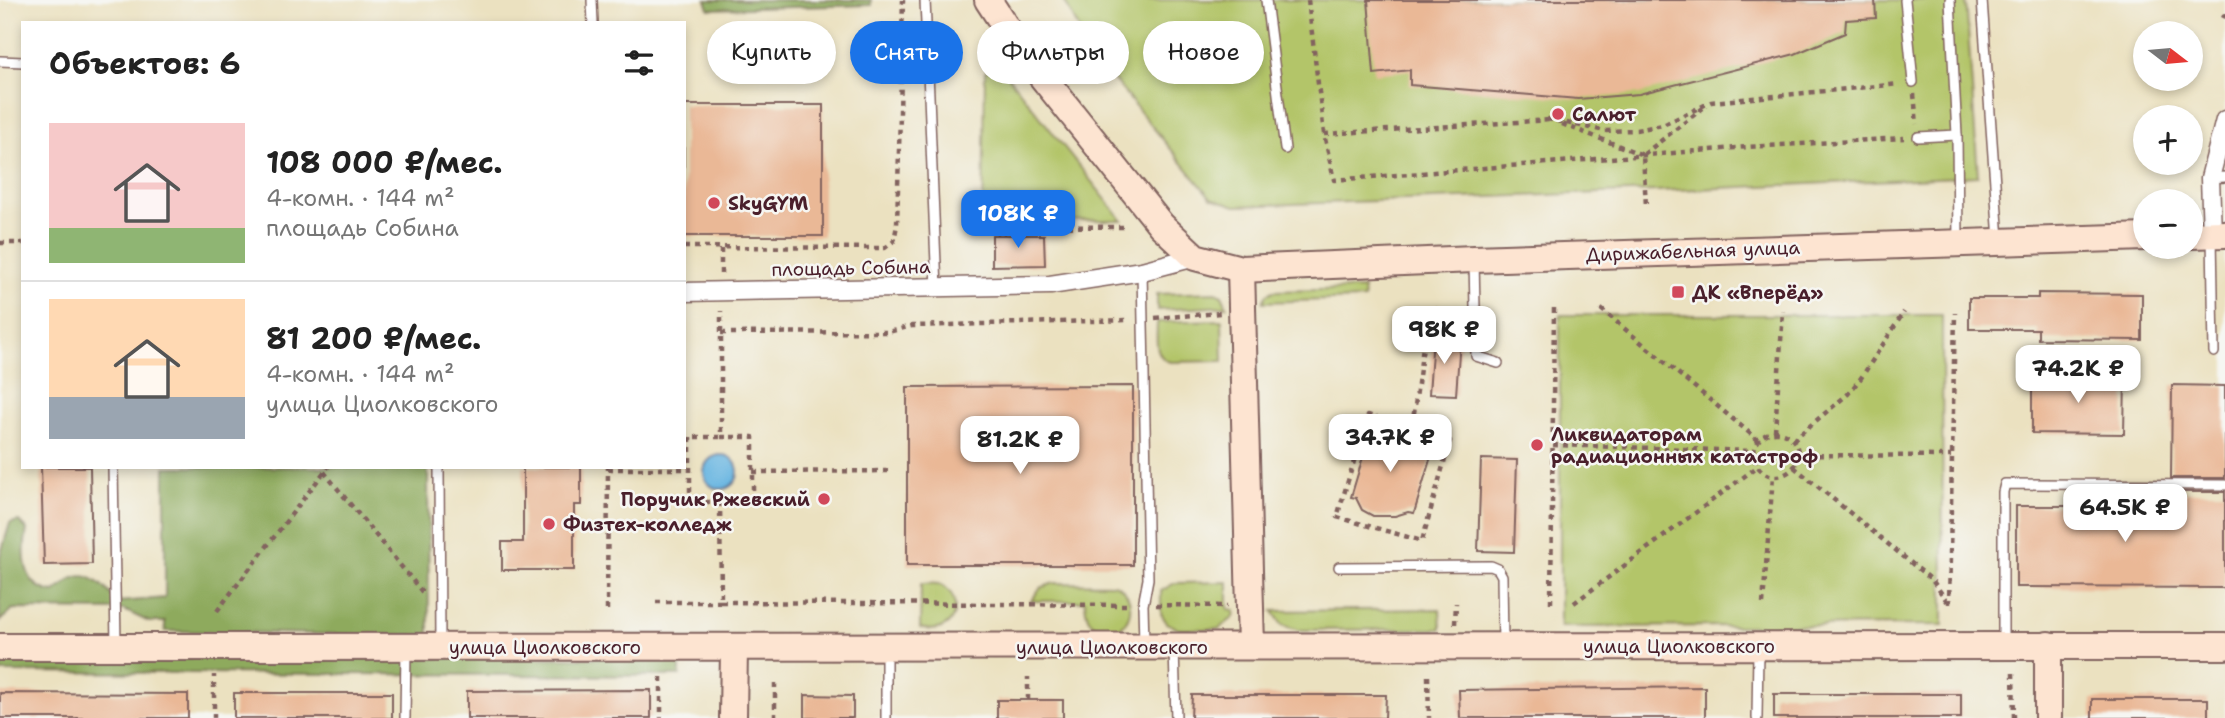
<!DOCTYPE html>
<html lang="ru">
<meta charset="utf-8">
<style>
body{margin:0;font-family:"Shantell Sans",sans-serif;background:#f6f6f6;color:#222;height:100vh;display:flex;flex-direction:column;font-size:26px;white-space:nowrap}
*{box-sizing:border-box;margin:0}
p{font-size:23px;color:#767676}
.icon{flex:none;width:38px;height:38px;fill:none;stroke:currentColor;stroke-width:2;stroke-linecap:round;stroke-linejoin:round}
.map{position:relative;flex:1;overflow:hidden}
.sheet{position:absolute;left:21px;top:21px;width:665px;height:448px;display:flex;flex-direction:column;background:#fff;border-radius:0px;box-shadow:0 4px 10px #0003}
.sheet>*{flex:none}
.top-card{position:absolute;left:707px;top:21px;width:665px;height:63px;display:flex;gap:14px}
.needle{width:46px;rotate:106deg}
.fabs{position:absolute;left:2133px;top:21px;display:grid;gap:14px}
.fabs a{display:grid;place-items:center;width:70px;height:70px;border-radius:50%;background:#fff;box-shadow:0 4px 10px #0003;font-size:35px}
.price{position:absolute;translate:-50% -60px;padding:0 16px;border-radius:14px;background:#fff;color:#222;font-size:23px;line-height:46px;filter:drop-shadow(0 2px 4px #0008)}
.price::after{content:'';position:absolute;left:50%;top:42px;width:21px;height:16px;margin-left:-10px;background:inherit;clip-path:polygon(0 0,100% 0,50% 100%)}
.price.current{background:#1a73e8;color:#fff}
ul{padding:0;list-style:none}
li{display:flex;align-items:center;gap:21px;height:175px;padding:0 28px}
li+li{border-top:2px solid #e0e0e0}
li span{display:grid;place-items:center;flex:none;width:196px;height:140px;border-radius:0px;color:#555}
li>.icon{margin-inline-start:auto}
span .icon{width:84px;height:84px;fill:#fffc;stroke-width:1}
li b{font-size:30px}
h2{display:flex;justify-content:space-between;align-items:center;height:84px;padding:0 28px;font-size:30px}
.tag{padding:0 24px;border-radius:32px;background:#fff;box-shadow:0 4px 10px #0003;font-size:24px;line-height:63px}
.tag.current{background:#1a73e8;color:#fff}
.map>svg:first-child{display:block}
.green{fill:#b3c569;stroke:#7e724a;stroke-width:2}
.forest{fill:#8eaa5d;stroke:#6c6444;stroke-width:2}
.water{fill:#68b5e1;stroke:#596a86;stroke-width:2}
.building{fill:#eab896}
.lines{fill:none;stroke-linecap:round;stroke-linejoin:round}
.lane-casing{stroke:#82635f;stroke-width:12}
.street-casing{stroke:#82635f;stroke-width:21}
.secondary-casing{stroke:#82635f;stroke-width:30}
.path{stroke:#82635f;stroke-width:4.5;stroke-dasharray:5 5;stroke-linecap:butt}
.lane{stroke:#fff;stroke-width:9}
.street{stroke:#fff;stroke-width:18}
.secondary{stroke:#fde4d1;stroke-width:26}
.poi-dot{fill:#d1495b;stroke:#f6f6f2;stroke-width:2.5}
.labels{text-anchor:middle;dominant-baseline:central;stroke-width:5;stroke-linejoin:round;paint-order:stroke}
.poi-label{font-size:19px;font-weight:bold;fill:#4a1f2b;stroke:#f6f6f2;text-anchor:start}
.street-label{font-size:19px;fill:#4a1f2b;stroke:#f6f6f2}
</style>
<div class="map">
<svg width="2225" height="718" viewBox="0 0 2225 718">
<rect width="100%" height="100%" fill="#f6f6f2"/>
<filter id="ink" filterUnits="userSpaceOnUse"><feTurbulence type="fractalNoise" baseFrequency=".0143" numOctaves="2"/><feDisplacementMap in="SourceGraphic" scale="14" xChannelSelector="R" yChannelSelector="G"/><feConvolveMatrix kernelMatrix="1 2 1 2 8 2 1 2 1" color-interpolation-filters="sRGB"/></filter>
<filter id="wash" filterUnits="userSpaceOnUse"><feTurbulence type="fractalNoise" baseFrequency=".00686" numOctaves="4" result="noise"/><feDisplacementMap in="SourceGraphic" scale="28" xChannelSelector="R" yChannelSelector="G"/><feGaussianBlur stdDeviation="1.57" result="paint"/><feColorMatrix in="noise" values="0 0 0 0 0 0 0 0 0 0 0 0 0 0 0 0 0 1.4 0 .05"/><feComposite in="paint" operator="in"/></filter>
<g filter="url(#wash)">
<rect width="100%" height="100%" fill="#ebe1c0"/>
<g class="green">
<path d="M1064 0H1966L1978 176 1657 191 1236 206 1211 198 1091 52Z"/>
<path d="M999 65 1122 220 983 221 985 72Z"/>
<path d="M1363 289 1364 299 1263 302 1267 294 1273 291Z"/>
<path d="M1216 292 1222 295 1227 306 1157 310V294Z"/>
<path d="M1560 315H1942L1943 625 1560 627Z"/>
<path d="M1222 320 1223 361 1170 362C1153 357 1157 337 1157 322Z"/>
<path d="M1228 582V609L1235 610 1234 617 1219 629H1178L1167 623 1161 614V591L1175 583Z"/>
<path d="M1054 583 1114 584C1134 592 1136 619 1117 630 1094 631 1086 624 1085 601H1031L1040 588Z"/>
<path d="M921 584C926 584 933 583 938 584 964 591 961 639 920 628Z"/>
<path d="M1440 609 1441 629 1298 630 1282 625 1273 611Z"/>
</g>
<g class="forest">
<path d="M706 0H871V5L709 9Z"/>
<path d="M165 467H428L429 636 165 631V622H149L124 610 13 609 0 621V556L10 523 19 521 27 529C22 555 22 589 55 592 61 588 68 580 74 578 91 570 108 591 118 602L165 598Z"/>
<path d="M0 658H680V676L0 672Z"/>
</g>
<circle class="water" cx="721" cy="472" r="17"/>
<g id="blocks">
<g class="building">
<path d="M1368 0H1875L1876 18 1846 20 1845 33 1795 54 1639 94 1578 99 1410 85V70L1374 74Z"/>
<rect x="684" y="105" width="139" height="131"/>
<path d="M992 235H1044L1045 265 992 266Z"/>
<path d="M2038 293 2142 294V340L2038 339V329H1969V298H2038Z"/>
<path d="M1433 337 1460 339 1456 395 1429 394Z"/>
<path d="M2032 377H2125L2124 434 2032 433Z"/>
<path d="M2172 385 2225 386V478H2171Z"/>
<path d="M1133 386V565H907V387Z"/>
<path d="M1373 424 1411 435 1409 445 1432 453 1414 513 1408 512 1395 516H1373L1362 510 1356 498 1351 497Z"/>
<path d="M1481 459 1517 460 1514 552 1478 551Z"/>
<path d="M41 467H90L92 564 44 565Z"/>
<path d="M523 467H581V505H574V570H502V542H523Z"/>
<path d="M2171 492H2225V588L2016 587V506H2136L2137 494H2171Z"/>
<path d="M1705 687V718H1460L1459 690Z"/>
<path d="M651 690V718H467V691Z"/>
<path d="M0 693 188 694V718H0Z"/>
<rect x="234" y="693" width="158" height="25"/>
<rect x="1774" y="694" width="187" height="24"/>
<path d="M805 695 853 696V718H805Z"/>
<path d="M1192 695H1386L1385 718H1191Z"/>
<rect x="2092" y="699" width="116" height="19"/>
<rect x="997" y="700" width="66" height="18"/>
</g>
</g>
</g>
<g filter="url(#ink)">
<use href="#blocks" fill-opacity="0" stroke="#82635f" stroke-width="2"/>
<g class="lines">
<defs>
<g id="lane">
<path d="M592 0 593 23"/>
<path d="M925 0 937 288"/>
<path d="M1266 0 1285 149"/>
<path d="M1905 0 1913 82"/>
<path d="M1982 0 1999 240"/>
<path d="M0 61 23 62"/>
<path d="M1957 135 1958 242"/>
<path d="M1918 137 1957 135 1950 0"/>
<path d="M2210 178 2225 177"/>
<path d="M2212 236 2214 352"/>
<path d="M1474 260 1476 356 1498 363"/>
<path d="M1142 271 1148 579 1143 605 1144 643"/>
<path d="M113 467 116 644"/>
<path d="M439 467 440 645"/>
<path d="M1339 567 1491 566 1498 569 1502 576 1503 644"/>
<path d="M2003 644V492L2005 484 2225 485"/>
<path d="M1174 648 1176 718"/>
<path d="M886 649V718"/>
<path d="M405 718 406 650"/>
<path d="M1757 718 1758 650"/>
</g>
<g id="street">
<path d="M2212 234 2210 178 2225 120"/>
<path d="M684 292 1050 285 1142 271 1195 257"/>
</g>
<g id="secondary">
<path d="M988 0 1020 49 1161 225 1195 257 1241 269 1474 259 2146 237"/>
<path d="M2191 235 2225 234"/>
<path d="M1241 269 1251 646"/>
<path d="M2048 645V718"/>
<path d="M0 647 2225 646"/>
<path d="M733 718 734 648"/>
</g>
</defs>
<use href="#lane" class="lane-casing"/>
<use href="#street" class="street-casing"/>
<use href="#secondary" class="secondary-casing"/>
<g class="path">
<path d="M1308 0 1324 134 1334 180 1748 147 1904 138"/>
<path d="M2223 18 2225 14"/>
<path d="M1914 94 1917 124"/>
<path d="M1547 119 1605 131 1636 130 1663 125 1711 102 1899 84"/>
<path d="M1562 124 1643 155 1646 206"/>
<path d="M1324 134 1550 120"/>
<path d="M1644 154 1703 108"/>
<path d="M978 226 1126 227"/>
<path d="M0 243H23"/>
<path d="M684 247 885 248 894 241 897 225 903 0"/>
<path d="M721 274V247"/>
<path d="M1601 309 1758 440"/>
<path d="M1155 318 1220 313"/>
<path d="M1435 328 1462 327"/>
<path d="M721 333 888 332 912 326 1129 320"/>
<path d="M1409 429 1450 441 1422 541 1337 517 1368 415 1409 429 1414 413 1424 339 1435 328 1434 306"/>
<path d="M1775 431 1783 311"/>
<circle cx="1776" cy="454" r="22"/>
<path d="M1793 440 1848 394 1861 378 1904 312"/>
<path d="M1553 445 1753 451"/>
<path d="M1798 455 1951 456"/>
<path d="M1794 467 1932 580 1949 604"/>
<path d="M608 469H689"/>
<path d="M324 472 423 593"/>
<path d="M753 472 891 471"/>
<path d="M720 502H690V437H721"/>
<path d="M656 602H721L720 502H753V437H721V311"/>
<path d="M721 602 1129 605"/>
<path d="M1551 603 1554 308"/>
<path d="M1574 603 1757 467"/>
<path d="M1763 604 1773 476"/>
<path d="M1949 604 1955 313"/>
<path d="M1156 605 1227 606"/>
<path d="M607 610 608 467"/>
<path d="M217 611 328 467"/>
<path d="M1455 624 1456 603"/>
<path d="M2013 673 2014 718"/>
<path d="M1428 676 1429 718"/>
<path d="M661 677V718"/>
<path d="M1028 700V677"/>
<path d="M214 718V675"/>
<path d="M775 718V678"/>
</g>
<use href="#lane" class="lane"/>
<use href="#street" class="street"/>
<use href="#secondary" class="secondary"/>
</g>
</g>
<g class="poi-dot">
<circle cx="1558" cy="114" r="7"/>
<circle cx="714" cy="203" r="7"/>
<rect x="1671" y="285" width="14" height="14" rx="3.5"/>
<circle cx="1537" cy="445" r="7"/>
<circle cx="824" cy="499" r="7"/>
<circle cx="549" cy="524" r="7"/>
</g>
<g class="labels">
<g class="poi-label">
<text x="1572" y="114">Салют</text>
<text x="728" y="203">SkyGYM</text>
<text x="1692" y="292">ДК «Вперёд»</text>
<text x="1551" y="434">Ликвидаторам<tspan x="1551" dy="22">радиационных катастроф</tspan></text>
<text x="810" y="499" text-anchor="end">Поручик Ржевский</text>
<text x="563" y="524">Физтех-колледж</text>
</g>
<g class="street-label">
<text transform="translate(1693 251) rotate(-2)">Дирижабельная улица</text>
<text transform="translate(851 268) rotate(-1)">площадь Собина</text>
<text x="1679" y="646">улица Циолковского</text>
<text x="545" y="647">улица Циолковского</text>
<text x="1112" y="647">улица Циолковского</text>
</g>
</g>
</svg>
<div class="fabs">
<a><svg class="needle" viewBox="-14 -14 28 28"><path d="M0-13l5 13h-10z" fill="#e53935"/><path d="M0 13l5-13h-10z" fill="#767676"/></svg></a>
<a>+</a>
<a>−</a>
</div>
<b class="price current" style="left:1018px;top:250px">108K ₽</b>
<b class="price" style="left:1444px;top:366px">98K ₽</b>
<b class="price" style="left:2078px;top:405px">74.2K ₽</b>
<b class="price" style="left:1390px;top:474px">34.7K ₽</b>
<b class="price" style="left:1020px;top:476px">81.2K ₽</b>
<b class="price" style="left:2125px;top:544px">64.5K ₽</b>
<div class="top-card">
<a class="tag">Купить</a>
<a class="tag current">Снять</a>
<a class="tag">Фильтры</a>
<a class="tag">Новое</a>
</div>
<section class="sheet">
<h2>Объектов: 6<svg class="icon" aria-label="filters" viewBox="0 0 24 24"><path d="M4 7h16M4 17h16"/><circle cx="9" cy="7" r="2"/><circle cx="15" cy="17" r="2"/></svg></h2>
<ul>
<li><span style="background:linear-gradient(#f6c9c9 75%,#8fb573 0)"><svg class="icon" aria-label="home" viewBox="0 0 24 24"><path d="M3 11l9-7 9 7M6 9v11h12V9"/></svg></span><div><b>108 000 ₽/мес.</b><p>4-комн. · 144 m²</p><p>площадь Собина</p></div></li>
<li><span style="background:linear-gradient(#ffd9b3 70%,#9aa5b1 0)"><svg class="icon" aria-label="home" viewBox="0 0 24 24"><path d="M3 11l9-7 9 7M6 9v11h12V9"/></svg></span><div><b>81 200 ₽/мес.</b><p>4-комн. · 144 m²</p><p>улица Циолковского</p></div></li>
</ul>
</section>
</div>
